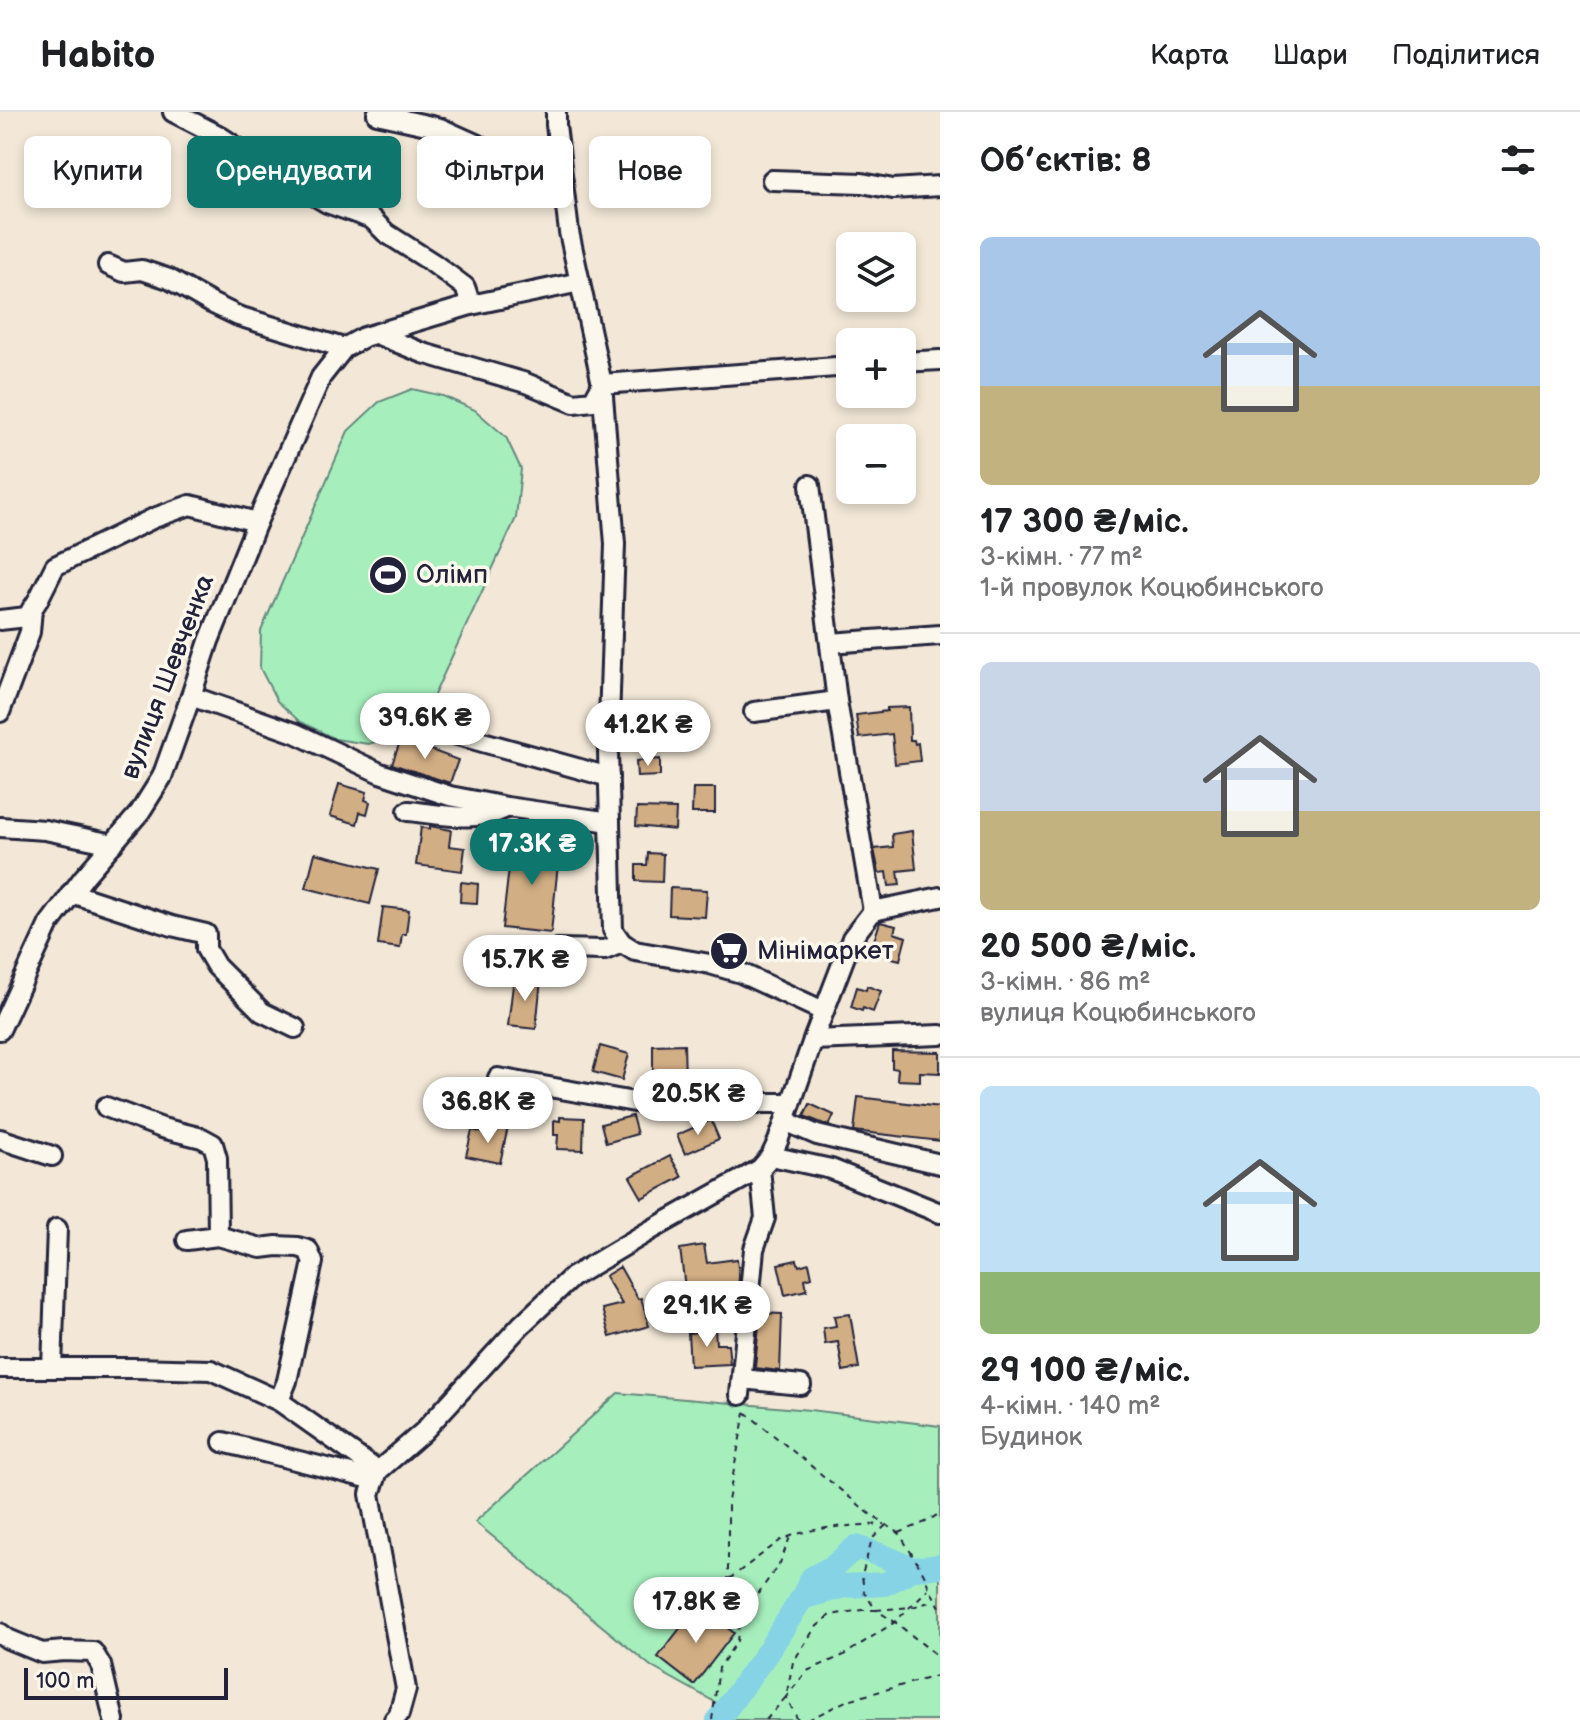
<!DOCTYPE html>
<html lang="uk">
<meta charset="utf-8">
<style>
body{margin:0;font-family:"Balsamiq Sans",sans-serif;background:#f2f2f2;color:#202124;height:100vh;display:flex;flex-direction:column;font-size:30px;white-space:nowrap}
*{box-sizing:border-box;margin:0}
p{font-size:26px;color:#757577}
.icon{flex:none;width:44px;height:44px;fill:none;stroke:currentColor;stroke-width:2;stroke-linecap:round;stroke-linejoin:round}
.map{position:relative;flex:1;overflow:hidden}
.side{display:flex;flex-direction:column;background:#fff;width:640px}
.side>*{flex:none}
.top-card{position:absolute;left:24px;top:24px;width:760px;height:72px;display:flex;gap:16px}
.buttons{position:absolute;left:836px;top:120px;display:grid;gap:16px}
.buttons a{display:grid;place-items:center;width:80px;height:80px;border-radius:12px;background:#fff;box-shadow:0 4px 12px #0003;font-size:40px}
.scale{position:absolute;left:24px;bottom:20px;width:204px;box-sizing:border-box;padding-left:8px;border:4px solid #22223b;border-top:0;font-size:22px;line-height:28px;white-space:nowrap;color:#22223b;-webkit-text-stroke:6px #fbf7ec;paint-order:stroke}
.price{position:absolute;translate:-50% -68px;padding:0 18px;border-radius:28px;background:#fff;color:#222;font-size:26px;line-height:52px;filter:drop-shadow(0 2px 4px #0008)}
.price::after{content:'';position:absolute;left:50%;top:48px;width:24px;height:18px;margin-left:-12px;background:inherit;clip-path:polygon(0 0,100% 0,50% 100%)}
.price.current{background:#0f766e;color:#fff}
ul{padding:0;list-style:none}
li{display:grid;align-content:center;gap:16px;height:424px;padding:0 40px}
li+li{border-top:2px solid #e0e0e0}
li span{display:grid;place-items:center;height:248px;border-radius:12px;color:#555}
li>.icon{margin-inline-start:auto}
span .icon{width:144px;height:144px;fill:#fffc;stroke-width:1}
li b{font-size:34px}
h2{display:flex;justify-content:space-between;align-items:center;height:96px;padding:0 40px;font-size:34px}
.chip{padding:0 28px;border-radius:12px;background:#fff;box-shadow:0 4px 12px #0003;font-size:28px;line-height:72px}
.chip.current{background:#0f766e;color:#fff}
header{display:flex;align-items:center;gap:48px;box-sizing:border-box;height:112px;padding:0 40px;background:#fff;border-bottom:2px solid #e0e0e0}
header strong{font-size:38px}
nav{display:flex;gap:44px;margin-inline-start:auto;font-size:28px}
main{display:flex;flex:1;min-height:0}
.map>svg:first-child{display:block}
.green{fill:#a6efbd;stroke:#64887c;stroke-width:2}
.lines{fill:none;stroke-linecap:round;stroke-linejoin:round}
.river{stroke:#86d3e5;stroke-width:24}
.building{fill:#d2ae84;stroke:#22223b;stroke-width:2}
.minor-casing{stroke:#22223b;stroke-width:24}
.path{stroke:#22223b;stroke-width:2;stroke-dasharray:6 6;stroke-linecap:butt}
.minor{stroke:#fbf7ec;stroke-width:18}
.labels{text-anchor:middle;dominant-baseline:central;stroke-width:7;stroke-linejoin:round;paint-order:stroke}
.poi-label{font-size:26px;fill:#22223b;stroke:#fbf7ec;text-anchor:start}
.street-label{font-size:26px;fill:#22223b;stroke:#fbf7ec}
</style>
<header>
<strong>Habito</strong>
<nav><a>Карта</a><a>Шари</a><a>Поділитися</a></nav>
</header>
<main>
<div class="map">
<svg width="940" height="1608" viewBox="0 0 940 1608">
<rect width="100%" height="100%" fill="#f3e8d7"/>
<filter id="ink" filterUnits="userSpaceOnUse"><feTurbulence type="fractalNoise" baseFrequency=".0125" numOctaves="2"/><feDisplacementMap in="SourceGraphic" scale="16" xChannelSelector="R" yChannelSelector="G"/><feConvolveMatrix kernelMatrix="1 2 1 2 8 2 1 2 1" color-interpolation-filters="sRGB"/></filter>
<g filter="url(#ink)">
<g class="green">
<path d="M412 277 443 284 475 298 506 325 521 357 516 406 429 594 405 621 368 632 335 627 299 609 277 589 260 556 261 519 348 319 379 290Z"/>
<path d="M618 1281 810 1298 940 1314V1608H719L722 1594 652 1555 475 1410Z"/>
</g>
<g class="lines">
<g class="river">
<path d="M802 1486 845 1474 885 1472 913 1457"/>
<path d="M718 1608 769 1538 802 1486 812 1466 833 1455 856 1435 883 1444 913 1457 940 1454"/>
</g>
</g>
<g class="building">
<path d="M909 595 910 628H914L915 632 918 631 920 649 895 652 892 622 859 626 856 603 887 599V596Z"/>
<path d="M401 627 458 648 450 671 392 652Z"/>
<path d="M660 647V664L637 665 636 649Z"/>
<path d="M339 672 367 680 365 688 370 690 367 702 360 700 357 712 330 704Z"/>
<path d="M693 676H715V701H692Z"/>
<path d="M637 696 676 697 675 718 636 714Z"/>
<path d="M430 714 451 718 449 734 465 736 462 759 416 753 421 715 430 717Z"/>
<path d="M912 719 916 757 898 759 900 773 889 774 887 760 879 761 874 737 893 735 892 722Z"/>
<path d="M518 728 560 732 551 821 502 816 510 747H515Z"/>
<path d="M315 741 379 757 370 792 306 776Z"/>
<path d="M648 741 663 742 662 770 636 769V753H647Z"/>
<path d="M461 770 478 772 477 791 460 790Z"/>
<path d="M670 776 707 778 705 805 669 803Z"/>
<path d="M383 795 409 798 406 822H402L400 836 378 833Z"/>
<path d="M880 810 896 814 894 821 906 825 900 848 884 844 885 838 872 835Z"/>
<path d="M514 864 541 867 536 917 508 914Z"/>
<path d="M867 874 881 879 873 900 863 896 862 899 851 895 857 875 866 878Z"/>
<path d="M684 932 685 968 678 971 667 964 663 970 659 971 655 969 653 965V933Z"/>
<path d="M600 934 629 942 622 968 593 960Z"/>
<path d="M892 939 940 940V961L920 960V969L897 968 898 957 892 956Z"/>
<path d="M858 985 940 995V1029L854 1019Z"/>
<path d="M810 992 834 1003 829 1014 804 1004Z"/>
<path d="M632 1004 637 1022 606 1031 601 1012Z"/>
<path d="M560 1005 584 1006 583 1038 557 1037 558 1023H554V1008L560 1009Z"/>
<path d="M711 1008 719 1027 685 1042 677 1023Z"/>
<path d="M496 1013 508 1015 500 1051 466 1044 472 1018 493 1023Z"/>
<path d="M670 1044 682 1065 642 1086 630 1065Z"/>
<path d="M704 1133 707 1151 737 1147 739 1165 738 1177 686 1183 680 1137Z"/>
<path d="M797 1148 799 1154 809 1151 812 1165 805 1167 807 1178 785 1183 778 1152Z"/>
<path d="M620 1155 638 1187 641 1186 649 1214 610 1225 602 1197 622 1192 605 1164Z"/>
<path d="M760 1201 782 1202 780 1259 755 1256Z"/>
<path d="M850 1202 859 1256 843 1259 838 1230 825 1232 823 1216 836 1214 834 1204Z"/>
<path d="M715 1215 716 1232H728L730 1252 690 1254 688 1221 699 1220V1216Z"/>
<path d="M698 1493 734 1521 694 1573 658 1545Z"/>
</g>
<g class="lines">
<defs>
<g id="minor">
<path d="M173 0 218 23 262 52 327 91 372 107 386 121 433 151 465 175 471 193"/>
<path d="M556 0V13L569 120 602 272 615 432 608 639 613 818 622 831 635 839 710 852 741 861 823 899"/>
<path d="M377 2 440 16 563 71"/>
<path d="M772 68 862 71 893 77 940 74"/>
<path d="M108 153 124 160 142 158 169 167 211 191 238 204 344 236"/>
<path d="M376 222 423 241 526 271 574 291 593 289 602 272 850 254"/>
<path d="M902 250 940 248"/>
<path d="M810 373 837 589 873 799"/>
<path d="M0 508 27 505 38 488 55 454 154 406 190 393 257 410"/>
<path d="M830 531 940 523"/>
<path d="M191 584 295 621 380 661 450 684 507 695 610 710"/>
<path d="M0 600 30 520 32 497"/>
<path d="M754 600 837 589"/>
<path d="M425 614 609 665"/>
<path d="M408 699C439 702 476 711 504 697"/>
<path d="M0 715 45 718 113 732"/>
<path d="M71 781 172 814 206 822V837L216 854 262 900 295 916"/>
<path d="M558 837 605 838 622 831"/>
<path d="M0 918 49 812 84 765 140 700 162 665 191 584 209 529 257 410 321 265 344 236 364 225 471 193 580 170"/>
<path d="M813 928 940 923"/>
<path d="M498 966 640 991H791"/>
<path d="M106 995 162 1016 202 1026 213 1032 217 1046 218 1124"/>
<path d="M785 1009 817 1023 940 1052"/>
<path d="M0 1027 52 1044"/>
<path d="M771 1044 831 1057 940 1101"/>
<path d="M187 1128 218 1124 261 1136 277 1134 298 1135 308 1138 313 1150 287 1269 279 1289"/>
<path d="M0 1256H133L211 1258 279 1289 378 1359"/>
<path d="M52 1256 57 1117"/>
<path d="M742 1267 801 1273"/>
<path d="M740 1283 754 1137 765 1106 760 1057"/>
<path d="M223 1330 375 1368"/>
<path d="M0 1521 8 1527 42 1541 64 1539 93 1540 101 1553 114 1608"/>
<path d="M394 1608 399 1602 406 1577 370 1382 378 1359 423 1320 521 1213 572 1165 651 1118 760 1057 771 1044 778 1029 813 928 852 826 873 799 940 785"/>
</g>
</defs>
<use href="#minor" class="minor-casing"/>
<g class="path">
<path d="M745 1300 870 1402 899 1421 924 1462 929 1476 940 1495"/>
<path d="M886 1413 872 1427 862 1463 864 1480 876 1498 912 1495 933 1489"/>
<path d="M899 1421 928 1409 940 1401"/>
<path d="M729 1467 781 1428C812 1414 850 1414 884 1412"/>
<path d="M739 1513 750 1493 780 1451 790 1425"/>
<path d="M712 1608 719 1556 737 1529 739 1513 728 1468V1389L745 1300"/>
<path d="M766 1608 786 1585 793 1550 815 1516 830 1503 862 1498H876L895 1510 940 1546"/>
<path d="M798 1608 786 1585 807 1559 844 1543 895 1510 928 1477"/>
<path d="M808 1608 848 1588 940 1563"/>
</g>
<use href="#minor" class="minor"/>
</g>
</g>
<defs>
<symbol id="stadium-disc" viewBox="-11 -11 22 22"><circle r="9.5" fill="#22223b" stroke="#fbf7ec"/><path d="M0-5a6.5 5 0 1 0 0 10a6.5 5 0 1 0 0-10ZM-3.5-1.8h7v3.6h-7Z" fill="#fff"/></symbol>
<symbol id="supermarket-disc" viewBox="-11 -11 22 22"><circle r="9.5" fill="#22223b" stroke="#fbf7ec"/><path d="M-6-5.5h2.5l.6 2H6L4.5 2H-2.5L-4.4-4H-6ZM-1.5 3.2a1.3 1.3 0 1 0 .1 0ZM3 3.2a1.3 1.3 0 1 0 .1 0Z" fill="#fff"/></symbol>
</defs>
<g fill-rule="evenodd">
<use href="#stadium-disc" x="366" y="441" width="44" height="44"/>
<use href="#supermarket-disc" x="707" y="817" width="44" height="44"/>
</g>
<g class="labels">
<g class="poi-label">
<text x="416" y="463">Олімп</text>
<text x="757" y="839">Мінімаркет</text>
</g>
<g class="street-label">
<text transform="translate(168 565) rotate(-69)">вулиця Шевченка</text>
</g>
</g>
</svg>
<div class="buttons">
<a><svg class="icon" aria-label="layers" viewBox="0 0 24 24"><path d="M12 4l9 5-9 5-9-5zM3 14l9 5 9-5"/></svg></a>
<a>+</a>
<a>−</a>
</div>
<div class="scale">100 m</div>
<b class="price" style="left:425px;top:649px">39.6K ₴</b>
<b class="price" style="left:648px;top:656px">41.2K ₴</b>
<b class="price current" style="left:532px;top:775px">17.3K ₴</b>
<b class="price" style="left:525px;top:891px">15.7K ₴</b>
<b class="price" style="left:698px;top:1025px">20.5K ₴</b>
<b class="price" style="left:488px;top:1033px">36.8K ₴</b>
<b class="price" style="left:707px;top:1237px">29.1K ₴</b>
<b class="price" style="left:696px;top:1533px">17.8K ₴</b>
<div class="top-card">
<a class="chip">Купити</a>
<a class="chip current">Орендувати</a>
<a class="chip">Фільтри</a>
<a class="chip">Нове</a>
</div>
</div>
<section class="side">
<h2>Об’єктів: 8<svg class="icon" aria-label="filters" viewBox="0 0 24 24"><path d="M4 7h16M4 17h16"/><circle cx="9" cy="7" r="2"/><circle cx="15" cy="17" r="2"/></svg></h2>
<ul>
<li><span style="background:linear-gradient(#a9c7e8 60%,#c2b280 0)"><svg class="icon" aria-label="home" viewBox="0 0 24 24"><path d="M3 11l9-7 9 7M6 9v11h12V9"/></svg></span><div><b>17 300 ₴/міс.</b><p>3-кімн. · 77 m²</p><p>1-й провулок Коцюбинського</p></div></li>
<li><span style="background:linear-gradient(#c9d6e8 60%,#c2b280 0)"><svg class="icon" aria-label="home" viewBox="0 0 24 24"><path d="M3 11l9-7 9 7M6 9v11h12V9"/></svg></span><div><b>20 500 ₴/міс.</b><p>3-кімн. · 86 m²</p><p>вулиця Коцюбинського</p></div></li>
<li><span style="background:linear-gradient(#bfe0f5 75%,#8fb573 0)"><svg class="icon" aria-label="home" viewBox="0 0 24 24"><path d="M3 11l9-7 9 7M6 9v11h12V9"/></svg></span><div><b>29 100 ₴/міс.</b><p>4-кімн. · 140 m²</p><p>Будинок</p></div></li>
</ul>
</section>
</main>
